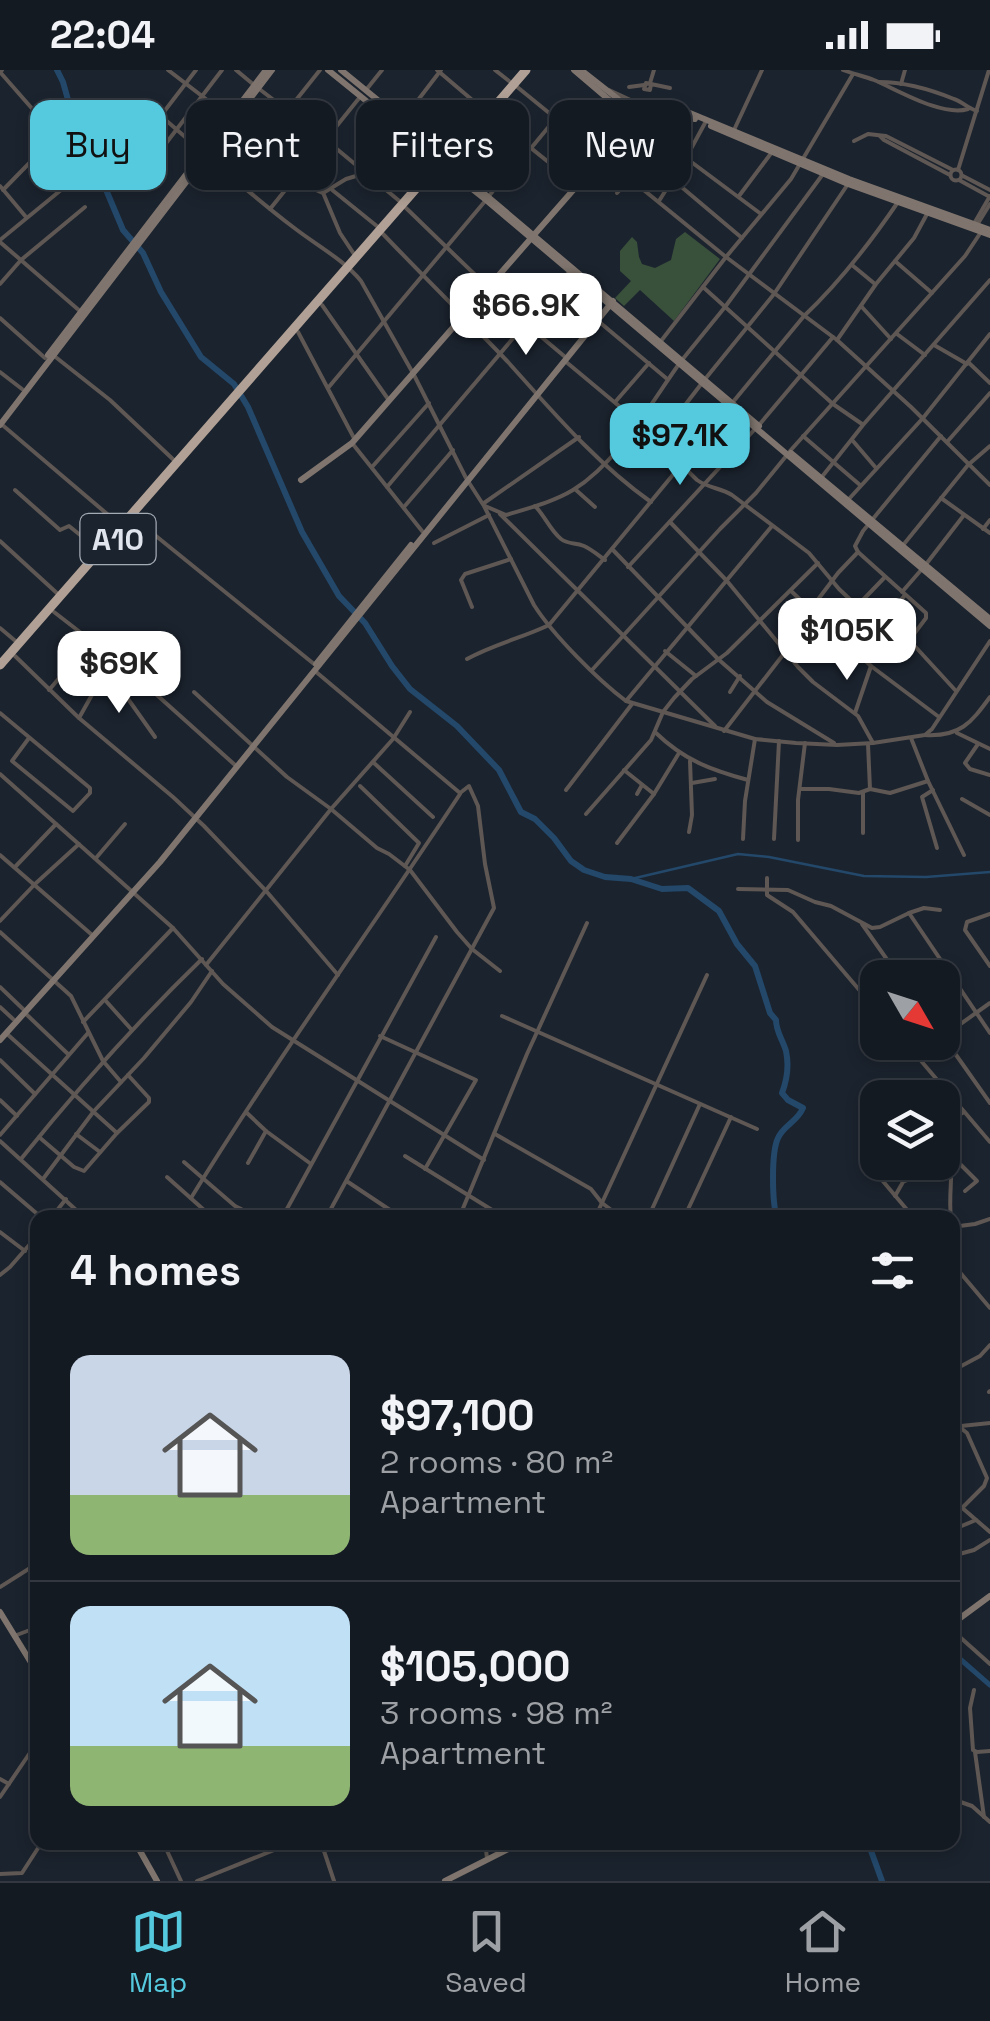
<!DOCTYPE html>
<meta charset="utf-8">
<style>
body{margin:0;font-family:"Space Grotesk",sans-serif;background:#1d232a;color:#f1f3f6;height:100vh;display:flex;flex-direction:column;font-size:38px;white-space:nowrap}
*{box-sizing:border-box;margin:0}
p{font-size:32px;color:#9da1a5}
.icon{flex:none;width:55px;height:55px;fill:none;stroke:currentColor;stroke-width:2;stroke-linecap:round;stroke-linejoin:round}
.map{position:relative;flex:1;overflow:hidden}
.sheet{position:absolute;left:30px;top:1140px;width:930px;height:640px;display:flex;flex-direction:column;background:#141a22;border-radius:20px;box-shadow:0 5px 15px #0003,0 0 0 2px #333840}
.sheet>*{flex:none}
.banner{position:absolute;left:30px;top:30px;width:930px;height:90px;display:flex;gap:20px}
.needle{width:65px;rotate:129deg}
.buttons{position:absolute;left:860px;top:890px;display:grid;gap:20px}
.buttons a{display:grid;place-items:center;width:100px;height:100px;border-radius:20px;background:#141a22;box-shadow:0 5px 15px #0003,0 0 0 2px #333840;font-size:50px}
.price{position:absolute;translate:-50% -85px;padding:0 22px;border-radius:20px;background:#fff;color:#222;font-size:32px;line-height:65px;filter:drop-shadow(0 2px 5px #0008)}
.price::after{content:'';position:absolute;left:50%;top:60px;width:30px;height:22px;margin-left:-15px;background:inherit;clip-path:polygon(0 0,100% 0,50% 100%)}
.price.on{background:#55cadf;color:#111}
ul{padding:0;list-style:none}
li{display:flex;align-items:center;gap:30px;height:250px;padding:0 40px}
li+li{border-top:2px solid #333840}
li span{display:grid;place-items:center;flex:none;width:280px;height:200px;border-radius:20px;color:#555}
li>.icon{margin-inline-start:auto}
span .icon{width:120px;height:120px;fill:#fffc;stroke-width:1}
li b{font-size:42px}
h2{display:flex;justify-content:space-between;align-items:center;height:120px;padding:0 40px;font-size:42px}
.pill{padding:0 35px;border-radius:20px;background:#141a22;box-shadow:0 5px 15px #0003,0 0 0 2px #333840;font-size:35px;line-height:90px}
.pill.on{background:#55cadf;color:#111}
.status{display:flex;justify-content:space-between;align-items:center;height:70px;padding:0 50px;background:#141a22;direction:ltr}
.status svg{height:28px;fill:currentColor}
.tab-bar{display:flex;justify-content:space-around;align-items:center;height:140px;border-top:2px solid #333840;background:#141a22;font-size:28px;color:#9da1a5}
.tab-bar a{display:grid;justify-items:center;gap:5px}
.tab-bar .on{color:#55cadf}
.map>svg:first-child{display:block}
.green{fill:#39503b}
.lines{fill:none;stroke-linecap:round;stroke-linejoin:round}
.stream{stroke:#23486a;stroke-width:2.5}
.canal{stroke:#23486a;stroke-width:5}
.river{stroke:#23486a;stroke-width:6}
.street{stroke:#5e5753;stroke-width:4}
.secondary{stroke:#7f756e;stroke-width:6}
.highway{stroke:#b0a095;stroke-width:9}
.labels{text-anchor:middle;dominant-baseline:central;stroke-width:8;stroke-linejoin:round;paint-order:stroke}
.shield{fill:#1b232e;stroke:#a5abb4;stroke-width:2.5}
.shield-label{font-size:30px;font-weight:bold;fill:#e0e5ed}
</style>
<div class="status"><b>22:04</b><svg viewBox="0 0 49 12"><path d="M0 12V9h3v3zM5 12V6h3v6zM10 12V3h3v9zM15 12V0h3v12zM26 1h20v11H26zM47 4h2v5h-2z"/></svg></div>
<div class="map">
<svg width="990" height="1811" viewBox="0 0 990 1811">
<rect width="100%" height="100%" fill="#1b232e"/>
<path class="green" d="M685 162 720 189 674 251 640 220 624 236 615 228 631 211 620 201V181L632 167 637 172 639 187 642 194 655 198 671 190 676 169Z"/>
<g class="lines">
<path class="stream" d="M631 809 738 784 769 787 864 806 926 807 990 802"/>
<path class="canal" d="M952 1582 990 1615"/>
<g class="river">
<path d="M57 0 63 12 81 76 99 103 123 160 143 183 161 222 201 287 234 314 248 337 302 462 339 526 365 553 392 596 410 619 457 656 499 700 521 742 535 749 554 768 571 791 584 800 605 807 631 809 662 819 688 818 719 841 737 874 755 896 770 943 776 950C776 962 783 970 786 981 789 995 787 1010 782 1023L788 1030 803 1038C798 1051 783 1056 778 1068 771 1083 772 1132 777 1148"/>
<path d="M864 1772V1777L870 1778 882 1811"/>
</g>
<g class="street">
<path d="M2 0 0 2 50 59"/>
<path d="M168 0 228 46"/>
<path d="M236 0 254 15"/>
<path d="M437 0 484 40"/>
<path d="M495 0 509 11"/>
<path d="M843 0C853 4 864 6 874 10 898 20 942 47 968 39"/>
<path d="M879 12C903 12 932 20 954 29 963 32 967 38 977 41"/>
<path d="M650 13 654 0"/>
<path d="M651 14 646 13 644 19 650 20 651 14 670 18"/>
<path d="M901 14 905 0"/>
<path d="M516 16 726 187 837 270 911 337 990 415"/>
<path d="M629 17 644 15"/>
<path d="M258 18 326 70 403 134"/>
<path d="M366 20 382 0"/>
<path d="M609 20 637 33"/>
<path d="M161 46C205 84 247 122 293 157 316 175 343 189 361 211L414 305 466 408 484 436 534 535C553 565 598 610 626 631L755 669 796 673 837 675 873 673 925 665 932 659 990 571"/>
<path d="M491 46 577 115"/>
<path d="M234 50C245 59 256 67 266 76 284 93 300 115 323 123L346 109 366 103 397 57"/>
<path d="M402 51 441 0"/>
<path d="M734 60 762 0"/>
<path d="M621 66 742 168"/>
<path d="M880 66 884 70 950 105"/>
<path d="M854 71 868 64 886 66 953 100"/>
<path d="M532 77 556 48"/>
<path d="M130 86 196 0"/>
<path d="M686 88 761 144"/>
<circle cx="956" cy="105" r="5.5"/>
<path d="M958 100 989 0"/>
<path d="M141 106 222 0"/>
<path d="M963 106 990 120"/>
<path d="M233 109 320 0"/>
<path d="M959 110 990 127"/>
<path d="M379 113 418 74"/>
<path d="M0 116 26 147"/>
<path d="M331 119 378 157"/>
<path d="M3 120 44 78 52 54 61 42 60 30"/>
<path d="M617 123 672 63 679 45"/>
<path d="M324 125 340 163 356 187"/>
<path d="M489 126 529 75"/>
<path d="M739 126 772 82"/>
<path d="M659 131 686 88 705 53"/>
<path d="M406 138 526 254 564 286"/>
<path d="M270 139 360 27"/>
<path d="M975 152 990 126"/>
<path d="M977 155 990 134"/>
<path d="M383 164C424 207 467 249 508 292 552 341 597 394 651 432"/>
<path d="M0 170 61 120"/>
<path d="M0 172 81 242"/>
<path d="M895 191 932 223"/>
<path d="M852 195 875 214"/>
<path d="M0 214 21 190 85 137"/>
<path d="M703 217 833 334 862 354"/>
<path d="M322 235 388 329"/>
<path d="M861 236 891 269"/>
<path d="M0 248 45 288"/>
<path d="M597 250 666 308"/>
<path d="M298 262 355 370"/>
<path d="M897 264 925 285"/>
<path d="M837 270 876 214 914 168 927 144"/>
<path d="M661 271 726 187 791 109 853 4"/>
<path d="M934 275 967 294"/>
<path d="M53 285 110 330 177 393"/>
<path d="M682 290 725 237 823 104"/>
<path d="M565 291 637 351 697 410C708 418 721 418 732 425L809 483 839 519 857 536"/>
<path d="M968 292 990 313"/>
<path d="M0 302 22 319"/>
<path d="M706 308 774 224 848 114"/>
<path d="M328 318 486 130"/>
<path d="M616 331 649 293"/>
<path d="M0 353 126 460"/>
<path d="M759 355 833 267"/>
<path d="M803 366 860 415"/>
<path d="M659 369 702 313"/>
<path d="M853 371 876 398"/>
<path d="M947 372 990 323"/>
<path d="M352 373 422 461"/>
<path d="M790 381 965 186 981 162"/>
<path d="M372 397 429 333"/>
<path d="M821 408 863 355 990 210"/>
<path d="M387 417 570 201"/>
<path d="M15 420 60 460 69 456 100 481"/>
<path d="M576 420 595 437"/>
<path d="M941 428 990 463"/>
<path d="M848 430 923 348 990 264"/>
<path d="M484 433 579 367"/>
<path d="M485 436 506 445C529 438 553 432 573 420 617 393 649 336 679 294"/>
<path d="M535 436C545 446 550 460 561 469 569 475 575 472 584 476 591 479 598 485 605 490"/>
<path d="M404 437 453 380"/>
<path d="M500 444 715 656"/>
<path d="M135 449 314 594"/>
<path d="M670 452 727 511 798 597 813 612 858 646 873 673"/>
<path d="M983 459 990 450"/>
<path d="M0 471 59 525"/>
<path d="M434 473 489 445"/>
<path d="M904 474 968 395 990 376"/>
<path d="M613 480 718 589 767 632 834 673"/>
<path d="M858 482 926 543V548L911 568V572L956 621"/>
<path d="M927 493 964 445"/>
<path d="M628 497 755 359"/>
<path d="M791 521 871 596 939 647"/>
<path d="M902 522 922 499"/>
<path d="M472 537 461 510 465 504 511 489"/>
<path d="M810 540 838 503 858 482 855 476 863 461 941 366"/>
<path d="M54 542 129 600 235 695"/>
<path d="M0 558 19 574"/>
<path d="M833 561 885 507"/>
<path d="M665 581 696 606"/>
<path d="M858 584 905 525"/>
<path d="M15 586 79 648 173 727 204 756 267 822 338 905"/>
<path d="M467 589C494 574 522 568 549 555L804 246C840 212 870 173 898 132"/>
<path d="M592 600 720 459 756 423 787 385"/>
<path d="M315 601 460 723 469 716 478 736 485 794 494 838 326 1148"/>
<path d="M111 605 155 667"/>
<path d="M49 620 91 571"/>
<path d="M194 622 287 707 331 739 377 778 389 784 410 800 457 862 472 879 500 901"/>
<path d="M730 622 740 606"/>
<path d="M626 631 772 456"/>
<path d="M0 643 90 718V723L73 741 12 691 29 668"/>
<path d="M855 643 871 596"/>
<path d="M79 648 93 623 122 595"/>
<path d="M724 661 813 546"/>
<path d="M656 663C684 690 711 700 748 710"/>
<path d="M957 663 990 679"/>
<path d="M925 665C960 667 971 653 990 627"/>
<path d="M911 668 928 711 964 785"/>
<path d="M868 674 870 719"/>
<path d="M978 674 965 693 970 699 990 705"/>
<path d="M374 693 433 747"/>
<path d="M624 700 654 724"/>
<path d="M0 704 173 858 223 914 272 957 484 1090"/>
<path d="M692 713 715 709"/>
<path d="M360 716 419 773 405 796"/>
<path d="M800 719H829L859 723 870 719 890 723 928 711"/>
<path d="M566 720 632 634"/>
<path d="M933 720 922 727 937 778"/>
<path d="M863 722V763"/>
<path d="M637 724 642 715"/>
<path d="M962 729 990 745"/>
<path d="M586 744 651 670 663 642 674 628 692 609 727 583 818 493"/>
<path d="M689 762 692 745 690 691"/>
<path d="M743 769 745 731 755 669"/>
<path d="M774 769 779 671"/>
<path d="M798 770V730L805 673"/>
<path d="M617 773 654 724 679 683"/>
<path d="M0 785 91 864"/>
<path d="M96 788 125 754"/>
<path d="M15 797 56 754"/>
<path d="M767 808V825L793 842 878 942"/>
<path d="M738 819 788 820 815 832 831 836 872 858 880 857 909 843 924 838 940 840"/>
<path d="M909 843 990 963"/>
<path d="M990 844 967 852 965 860 990 896"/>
<path d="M0 851 35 814 79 774"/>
<path d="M862 854 900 908"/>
<path d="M0 862 71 926 103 991 121 1012"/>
<path d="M206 895 331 739 393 669 410 642"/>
<path d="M0 917 23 939"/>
<path d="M105 930 131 959"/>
<path d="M0 937 13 949"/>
<path d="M25 943 68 984"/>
<path d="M502 946 757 1059"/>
<path d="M83 952 173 858"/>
<path d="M6 963 117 1063"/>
<path d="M942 965 990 1033"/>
<path d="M945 965 990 933"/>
<path d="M380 966 476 1010 425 1099"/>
<path d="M905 972 990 1072"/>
<path d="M918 987 936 972"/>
<path d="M0 990 35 1024"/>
<path d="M0 1030 17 1046"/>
<path d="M247 1043 266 1061 311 1094"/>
<path d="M942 1055 964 1042"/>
<path d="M76 1064 100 1082"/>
<path d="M495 1064 591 1119 602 1133 622 1148"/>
<path d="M0 1065 88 963"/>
<path d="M39 1067 74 1097 84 1101 117 1063 149 1032V1028L128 1005"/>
<path d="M0 1071 85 1148"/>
<path d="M950 1079C954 1102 948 1124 951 1148"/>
<path d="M951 1085 977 1111 965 1121"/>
<path d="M405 1086 505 1148"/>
<path d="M21 1089C78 1018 137 952 202 889"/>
<path d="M184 1092 235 1136 259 1148"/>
<path d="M895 1092 903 1112 895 1126"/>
<path d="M248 1093 266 1061"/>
<path d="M876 1103 914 1148"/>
<path d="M167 1107 213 1148"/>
<path d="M43 1109 94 1041 144 988 191 932 212 901"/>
<path d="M905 1111 933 1100"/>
<path d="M0 1112 42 1148"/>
<path d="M348 1112 402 1148"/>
<path d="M191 1128C276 990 371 859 460 724"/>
<path d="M51 1148 66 1129"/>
<path d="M282 1148 436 867"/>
<path d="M459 1148 527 984 587 853"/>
<path d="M595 1148 707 905"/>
<path d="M648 1148 700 1034"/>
<path d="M684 1148 731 1047"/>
<path d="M952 1157 975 1154 990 1149"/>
<path d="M0 1162 25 1181"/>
<path d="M952 1193 990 1238"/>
<path d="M0 1205 10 1197 38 1165"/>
<path d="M952 1301 980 1286 990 1275"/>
<path d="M989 1322 990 1321"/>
<path d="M952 1351 967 1363 987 1408 984 1416 962 1438"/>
<path d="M961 1356 990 1353"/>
<path d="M952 1429 990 1462"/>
<path d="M952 1460 976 1450"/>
<path d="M952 1486 974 1480 990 1470"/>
<path d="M0 1517 38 1493"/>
<path d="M952 1560 990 1594"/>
<path d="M14 1566 38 1557"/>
<path d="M974 1620 970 1638 973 1680 977 1682 990 1681"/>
<path d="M975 1682 984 1747"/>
<path d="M0 1709 9 1714"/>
<path d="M0 1727 38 1671"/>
<path d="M952 1729 972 1736 990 1752"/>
<path d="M163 1772 181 1811"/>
<path d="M321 1772 334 1811"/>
<path d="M485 1772 487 1788"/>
<path d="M0 1804 22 1803 42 1772"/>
<path d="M197 1811 294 1772"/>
</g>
<g class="secondary">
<path d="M328 0 422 76 433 89"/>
<path d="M341 0 440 81"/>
<path d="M574 0 628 46H635"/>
<path d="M581 0 627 36"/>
<path d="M637 36 685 41 849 109 990 160"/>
<path d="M625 42 629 35 636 36"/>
<path d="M637 44C657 41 676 44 695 49"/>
<path d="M711 56 848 114 990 165"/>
<path d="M455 99 759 356"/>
<path d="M448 100 486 130 990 556"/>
<path d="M48 285 266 0"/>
<path d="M0 355 272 0"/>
<path d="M791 383 990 549"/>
<path d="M301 410 352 373 631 54 636 45"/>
<path d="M316 594 411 475"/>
<path d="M0 970 160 792 613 231"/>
<path d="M0 1542 38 1604"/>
<path d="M952 1554 990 1526"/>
<path d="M135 1772 157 1811"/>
<path d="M445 1811 522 1772"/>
</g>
<g class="highway">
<path d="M452 86 526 0"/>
<path d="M0 595 427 106 435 96 434 90 437 83 444 81 451 84 453 91 449 98 440 99 435 96"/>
</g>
</g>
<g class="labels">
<rect class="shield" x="80.5" y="444" width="75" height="50" rx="8"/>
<g class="shield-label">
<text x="118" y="469">A10</text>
</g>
</g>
</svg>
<div class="buttons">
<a><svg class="needle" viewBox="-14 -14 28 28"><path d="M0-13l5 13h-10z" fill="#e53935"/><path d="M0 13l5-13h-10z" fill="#9da1a5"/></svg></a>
<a><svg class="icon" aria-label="layers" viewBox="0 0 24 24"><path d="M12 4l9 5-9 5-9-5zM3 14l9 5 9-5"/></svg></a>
</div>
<b class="price" style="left:526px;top:288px">$66.9K</b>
<b class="price on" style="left:680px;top:418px">$97.1K</b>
<b class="price" style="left:847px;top:613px">$105K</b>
<b class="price" style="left:119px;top:646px">$69K</b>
<div class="banner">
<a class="pill on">Buy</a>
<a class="pill">Rent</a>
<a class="pill">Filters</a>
<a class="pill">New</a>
</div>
<section class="sheet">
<h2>4 homes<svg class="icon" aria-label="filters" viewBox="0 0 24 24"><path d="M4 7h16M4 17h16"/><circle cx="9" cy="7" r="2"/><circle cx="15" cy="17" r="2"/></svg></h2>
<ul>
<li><span style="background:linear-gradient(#c9d6e8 70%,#8fb573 0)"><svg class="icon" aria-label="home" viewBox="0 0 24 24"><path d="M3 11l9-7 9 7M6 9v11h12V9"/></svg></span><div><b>$97,100</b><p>2 rooms · 80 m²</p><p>Apartment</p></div></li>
<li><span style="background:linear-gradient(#bfe0f5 70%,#8fb573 0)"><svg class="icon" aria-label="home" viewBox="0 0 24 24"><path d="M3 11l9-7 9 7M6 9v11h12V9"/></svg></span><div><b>$105,000</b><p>3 rooms · 98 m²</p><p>Apartment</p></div></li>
</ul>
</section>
</div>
<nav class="tab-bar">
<a class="on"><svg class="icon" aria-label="map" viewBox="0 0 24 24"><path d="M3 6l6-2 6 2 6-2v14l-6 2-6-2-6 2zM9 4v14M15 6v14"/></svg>Map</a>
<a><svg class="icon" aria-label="saved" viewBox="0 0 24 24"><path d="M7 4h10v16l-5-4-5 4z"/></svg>Saved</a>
<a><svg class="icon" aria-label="home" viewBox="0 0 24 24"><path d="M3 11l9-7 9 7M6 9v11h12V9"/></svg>Home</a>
</nav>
